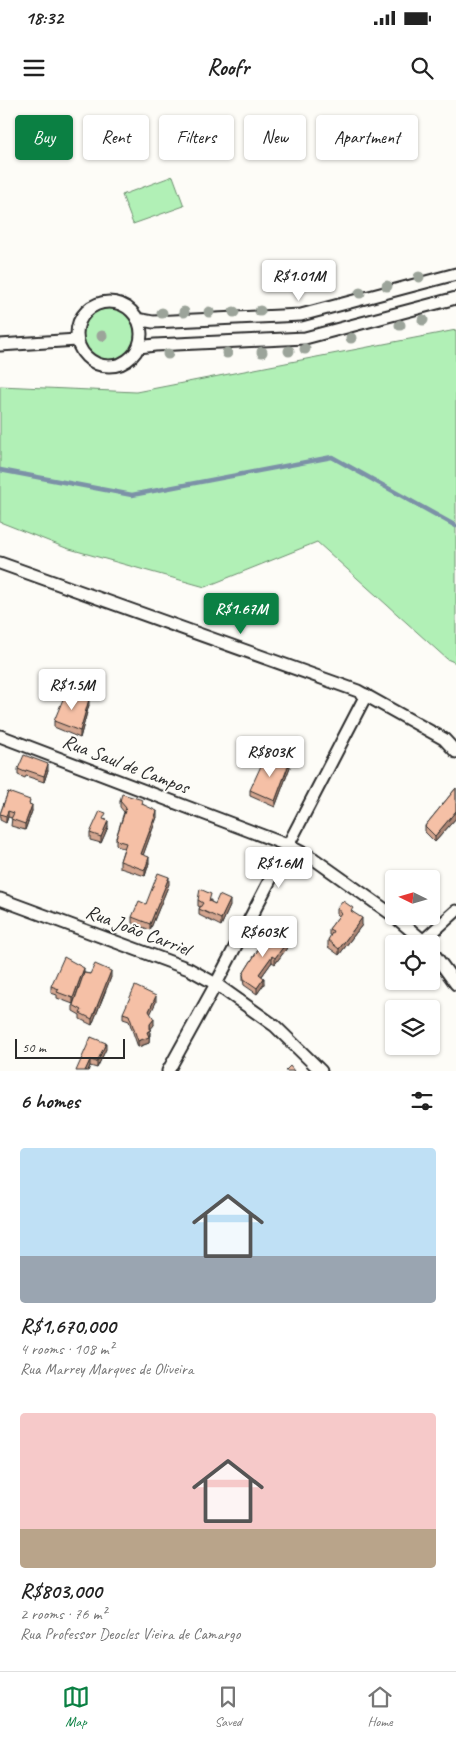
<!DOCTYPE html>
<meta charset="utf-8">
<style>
body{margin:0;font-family:Caveat,sans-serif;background:#f2f2f2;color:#222;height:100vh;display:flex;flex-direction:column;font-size:19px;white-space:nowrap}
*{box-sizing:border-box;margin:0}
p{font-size:16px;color:#767676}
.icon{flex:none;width:28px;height:28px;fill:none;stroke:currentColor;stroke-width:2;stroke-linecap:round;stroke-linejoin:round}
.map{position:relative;height:971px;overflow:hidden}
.panel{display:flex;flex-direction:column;background:#fff;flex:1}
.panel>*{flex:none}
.hud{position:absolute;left:15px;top:15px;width:426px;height:45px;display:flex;gap:10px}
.needle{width:32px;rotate:275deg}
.controls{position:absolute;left:385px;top:770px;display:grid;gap:10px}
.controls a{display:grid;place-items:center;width:55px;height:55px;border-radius:5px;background:#fff;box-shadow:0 1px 4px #0004;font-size:25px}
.scale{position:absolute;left:15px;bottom:12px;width:110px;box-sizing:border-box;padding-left:5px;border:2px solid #2b2b2b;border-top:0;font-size:14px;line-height:18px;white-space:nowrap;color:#2b2b2b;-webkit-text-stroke:4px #fdfcf7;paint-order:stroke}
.price{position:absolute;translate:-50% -42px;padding:0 11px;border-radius:5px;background:#fff;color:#222;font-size:16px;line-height:32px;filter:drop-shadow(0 1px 2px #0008)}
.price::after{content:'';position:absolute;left:50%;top:30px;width:15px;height:11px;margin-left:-8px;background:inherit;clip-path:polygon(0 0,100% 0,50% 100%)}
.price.current{background:#0b8043;color:#fff}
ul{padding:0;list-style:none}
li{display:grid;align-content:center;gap:10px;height:265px;padding:0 20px}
li span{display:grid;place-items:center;height:155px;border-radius:5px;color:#555}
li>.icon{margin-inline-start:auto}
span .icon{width:90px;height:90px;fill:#fffc;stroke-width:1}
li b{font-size:21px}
h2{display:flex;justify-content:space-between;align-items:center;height:60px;padding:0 20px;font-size:21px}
.pill{padding:0 18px;border-radius:5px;background:#fff;box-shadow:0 1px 4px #0004;font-size:18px;line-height:45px}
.pill.current{background:#0b8043;color:#fff}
.status{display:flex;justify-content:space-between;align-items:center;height:35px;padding:0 25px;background:#fff;direction:ltr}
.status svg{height:14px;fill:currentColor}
header{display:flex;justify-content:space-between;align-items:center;height:65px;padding:0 20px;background:#fff;font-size:22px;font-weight:700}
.menu{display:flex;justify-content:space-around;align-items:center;height:70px;border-top:1px solid #e0e0e0;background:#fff;font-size:14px;color:#767676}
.menu a{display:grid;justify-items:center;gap:2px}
.menu .current{color:#0b8043}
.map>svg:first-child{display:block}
.green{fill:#b1f0b6;stroke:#6e8e70}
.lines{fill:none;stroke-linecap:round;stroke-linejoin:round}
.stream{stroke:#7b91a7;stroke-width:4.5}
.minor-casing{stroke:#2b2b2b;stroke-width:15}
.minor{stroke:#fdfcf7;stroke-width:11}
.tree{fill:#9ca49a}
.wall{fill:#d3a58f;stroke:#2b2b2b}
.shaded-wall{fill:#ac8674;stroke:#2b2b2b}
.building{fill:#f5c0a6;stroke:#2b2b2b}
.labels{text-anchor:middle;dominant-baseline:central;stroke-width:4;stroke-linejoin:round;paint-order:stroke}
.street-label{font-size:20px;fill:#2b2b2b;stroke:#fdfcf7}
</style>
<div class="status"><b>18:32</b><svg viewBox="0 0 49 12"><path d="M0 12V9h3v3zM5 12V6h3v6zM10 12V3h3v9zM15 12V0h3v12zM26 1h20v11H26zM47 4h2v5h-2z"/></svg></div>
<header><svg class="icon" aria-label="menu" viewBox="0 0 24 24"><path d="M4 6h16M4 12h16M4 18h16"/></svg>Roofr<svg class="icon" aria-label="search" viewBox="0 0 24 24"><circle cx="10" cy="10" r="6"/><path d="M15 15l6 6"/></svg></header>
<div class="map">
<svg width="456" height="971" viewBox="0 0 456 971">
<rect width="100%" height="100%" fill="#fdfcf7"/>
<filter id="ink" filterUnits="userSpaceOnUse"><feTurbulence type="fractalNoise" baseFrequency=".02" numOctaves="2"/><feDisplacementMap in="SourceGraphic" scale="10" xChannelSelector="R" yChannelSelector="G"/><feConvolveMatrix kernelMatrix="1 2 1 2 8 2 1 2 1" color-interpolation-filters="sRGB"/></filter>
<g filter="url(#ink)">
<g class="green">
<path d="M173 76 184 106 133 124 122 95Z"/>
<circle cx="109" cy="234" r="27"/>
<path d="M456 230V563L447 559 317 442 205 487 66 448 0 422V286L136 292Z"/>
</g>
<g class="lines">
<path class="stream" d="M0 370 132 395 332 357 456 426"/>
<defs>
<g id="minor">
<circle cx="109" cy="234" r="32"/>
<path d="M137 219 153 222 301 215 456 174"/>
<path d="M0 245 77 240"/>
<path d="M139 247 155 245 305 238 456 198"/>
<path d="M0 463 358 591 444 639 456 652"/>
<path d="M0 636 287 745 314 759 394 816"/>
<path d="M0 799 189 869 216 884 275 926 321 971"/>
<path d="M394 816 427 844"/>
<path d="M424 840 456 811"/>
<path d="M431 850 456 884"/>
<path d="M168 971 216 884 366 595"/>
</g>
</defs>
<use href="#minor" class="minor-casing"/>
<use href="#minor" class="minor"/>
</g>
<g class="tree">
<circle cx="419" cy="177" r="5.5"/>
<circle cx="387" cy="186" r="5.5"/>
<circle cx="360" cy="193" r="5.5"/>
<circle cx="260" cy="211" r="5.5"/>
<circle cx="184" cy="212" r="5.5"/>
<circle cx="209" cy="212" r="5.5"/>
<circle cx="234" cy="212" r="5.5"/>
<circle cx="162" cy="213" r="5.5"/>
<circle cx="423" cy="220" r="5.5"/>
<circle cx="400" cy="225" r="5.5"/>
<circle cx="102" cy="236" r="5.5"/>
<circle cx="351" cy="238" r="5.5"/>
<circle cx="305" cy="249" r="5.5"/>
<circle cx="289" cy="251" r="5.5"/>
<circle cx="262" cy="252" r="5.5"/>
<circle cx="227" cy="253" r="5.5"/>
<circle cx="168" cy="254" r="5.5"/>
</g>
<g class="wall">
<path d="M89 605 80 638 54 627V621Z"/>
<path d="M277 663 290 667 275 707 250 696V690Z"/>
<path d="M18 669 48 670 44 682 26 676 25 678 18 675Z"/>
<path d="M456 688V718L435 742 425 732V726Z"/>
<path d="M8 692 30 704 32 711 25 730 11 726 12 718 8 717 6 723 0 720V714Z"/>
<path d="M120 701 143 704 157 717 143 755 149 763 145 776 120 768V761L124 748 119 747 116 744V738L124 712 120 707Z"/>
<path d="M106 719 108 727 101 743 90 740V733Z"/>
<path d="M169 784 150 830 132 823V817Z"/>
<path d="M198 800H211V802L215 804 230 806 221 826 199 815V809L200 807 198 806Z"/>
<path d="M337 808 353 812 362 825 339 855 328 847V840L331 836 329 835V829L339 816 337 814Z"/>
<path d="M287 848 275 864 272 862 262 876 264 884 257 894 244 885 243 880V874L258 850Z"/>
<path d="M84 873 111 877 92 925 80 919V915L73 911V905L78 889 73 904 57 898V895L51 893V886Z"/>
<path d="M156 902 150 913 154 925 150 929V936L149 937V943L138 947 129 921 123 919V913Z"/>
<path d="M91 937 106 949 97 968 90 966 88 971Z"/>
</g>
<g class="shaded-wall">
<path d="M89 599V605L80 638V631Z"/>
<path d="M290 661V667L275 707V701Z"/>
<path d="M48 664V670L44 682V676Z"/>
<path d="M32 705V711L25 730V724Z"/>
<path d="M8 711V717L6 723V716Z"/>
<path d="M157 711V717L141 761V754Z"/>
<path d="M456 711V718L435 742V736Z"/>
<path d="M108 721V727L101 743V737Z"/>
<path d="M149 757V763L145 776V770Z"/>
<path d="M169 777V784L150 830V824Z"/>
<path d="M230 800V806L221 826V819Z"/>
<path d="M362 818V825L339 855V849Z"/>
<path d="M287 842V848L275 864V858Z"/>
<path d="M272 856V862L259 880V874Z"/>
<path d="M84 868V874L73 904V898Z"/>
<path d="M111 871V877L92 925V919Z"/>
<path d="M264 878V884L257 894V888Z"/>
<path d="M156 896V902L149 917V911Z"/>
<path d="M154 919V925L150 930V924Z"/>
<path d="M150 930 149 943 138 947V941Z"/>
<path d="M106 943V949L97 968V962Z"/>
<path d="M90 960V966L88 971H85Z"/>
</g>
<g class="building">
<path d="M66 592 73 595 89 599 80 631 54 621Z"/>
<path d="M24 655 48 664 44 676 26 670 25 672 18 669Z"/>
<path d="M265 657 277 663V657L290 661 275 701 250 690Z"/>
<path d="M456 688V711L435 736 425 726Z"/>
<path d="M8 692 30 700 29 704 32 705 25 724 11 719 14 713 8 711 6 716 0 714Z"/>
<path d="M122 694 143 700 142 704 157 711 141 754 149 757 145 770 120 761 126 743 119 741 116 738 126 708 120 701Z"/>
<path d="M100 711 106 713 103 719 108 721 101 737 90 733Z"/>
<path d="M158 773 169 777 150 824 132 817 139 801 146 804Z"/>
<path d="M200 789 211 794 209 801 215 804 219 795 230 800 221 819 199 809 203 803 198 800Z"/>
<path d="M343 801 353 808 351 811 362 818 339 849 328 840 333 831 329 829 341 813 337 808Z"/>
<path d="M270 831 287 842 275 858 272 856 259 874 264 878 257 888 244 879 243 874 258 850V846Z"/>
<path d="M64 857 84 868 73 898 57 892 59 889 51 886Z"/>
<path d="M95 864 111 871 92 919 80 913 82 910 73 905 84 873 90 874Z"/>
<path d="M135 886 156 896 149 911 154 919 150 924V930L147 932 149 937 138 941 129 915 123 913Z"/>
<path d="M91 937 106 943 97 962 90 960 85 971H76Z"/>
<path d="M290 966 294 971H285Z"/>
</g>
</g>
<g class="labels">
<g class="street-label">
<text transform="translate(126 664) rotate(21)">Rua Saul de Campos</text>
<text transform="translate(138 830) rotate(21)">Rua João Carriel</text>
</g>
</g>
</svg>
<div class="controls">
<a><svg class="needle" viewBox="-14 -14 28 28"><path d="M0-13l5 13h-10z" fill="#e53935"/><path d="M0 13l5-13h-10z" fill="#767676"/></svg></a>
<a><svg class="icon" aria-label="locate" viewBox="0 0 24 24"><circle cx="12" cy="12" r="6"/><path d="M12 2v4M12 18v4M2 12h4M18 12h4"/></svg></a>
<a><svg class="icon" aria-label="layers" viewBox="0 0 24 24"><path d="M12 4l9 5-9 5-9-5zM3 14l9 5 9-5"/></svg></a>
</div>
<div class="scale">50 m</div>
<b class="price" style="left:299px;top:202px">R$1.01M</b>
<b class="price current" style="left:241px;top:535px">R$1.67M</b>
<b class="price" style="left:72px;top:611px">R$1.5M</b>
<b class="price" style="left:270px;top:678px">R$803K</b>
<b class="price" style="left:279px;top:789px">R$1.6M</b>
<b class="price" style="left:263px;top:858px">R$603K</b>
<div class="hud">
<a class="pill current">Buy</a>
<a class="pill">Rent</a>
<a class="pill">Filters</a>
<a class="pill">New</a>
<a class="pill">Apartment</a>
</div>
</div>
<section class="panel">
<h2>6 homes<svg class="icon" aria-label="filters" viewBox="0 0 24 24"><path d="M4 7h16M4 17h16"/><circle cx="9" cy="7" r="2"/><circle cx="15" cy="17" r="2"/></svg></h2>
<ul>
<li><span style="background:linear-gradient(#bfe0f5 70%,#9aa5b1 0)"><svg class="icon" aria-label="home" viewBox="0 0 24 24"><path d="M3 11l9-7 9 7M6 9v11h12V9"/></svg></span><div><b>R$1,670,000</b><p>4 rooms · 108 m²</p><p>Rua Marrey Marques de Oliveira</p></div></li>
<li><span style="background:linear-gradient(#f6c9c9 75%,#b9a48a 0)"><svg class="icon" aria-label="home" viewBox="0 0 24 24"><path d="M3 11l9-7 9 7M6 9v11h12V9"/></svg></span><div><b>R$803,000</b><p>2 rooms · 76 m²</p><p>Rua Professor Deocles Vieira de Camargo</p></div></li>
</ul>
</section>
<nav class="menu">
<a class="current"><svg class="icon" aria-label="map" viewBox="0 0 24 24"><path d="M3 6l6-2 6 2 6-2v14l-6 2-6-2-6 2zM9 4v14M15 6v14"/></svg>Map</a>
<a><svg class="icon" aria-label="saved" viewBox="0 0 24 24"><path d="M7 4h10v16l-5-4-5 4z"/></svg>Saved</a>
<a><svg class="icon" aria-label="home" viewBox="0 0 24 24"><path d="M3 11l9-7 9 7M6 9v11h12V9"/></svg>Home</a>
</nav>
